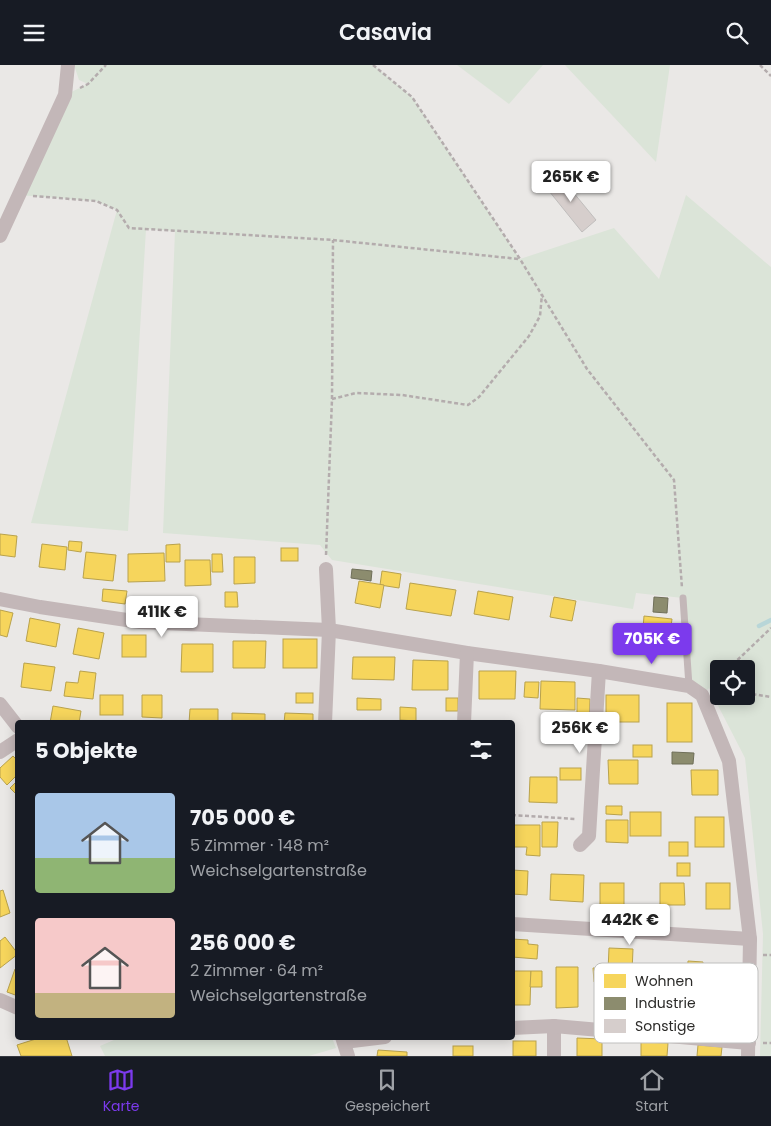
<!DOCTYPE html>
<html lang="de">
<meta charset="utf-8">
<style>
body{margin:0;font-family:Poppins,sans-serif;background:#242831;color:#f1f3f6;height:100vh;display:flex;flex-direction:column;font-size:19px;white-space:nowrap}
*{box-sizing:border-box;margin:0}
p{font-size:16px;color:#9ea1a6}
.icon{flex:none;width:28px;height:28px;fill:none;stroke:currentColor;stroke-width:2;stroke-linecap:round;stroke-linejoin:round}
.map{position:relative;flex:1;overflow:hidden}
.side{position:absolute;left:15px;top:655px;width:500px;height:320px;display:flex;flex-direction:column;background:#171b24;border-radius:5px;box-shadow:0 2px 12px #0003}
.side>*{flex:none}
.controls{position:absolute;left:710px;top:595px;display:grid;gap:10px}
.controls a{display:grid;place-items:center;width:45px;height:45px;border-radius:5px;background:#171b24;box-shadow:0 2px 12px #0003;font-size:25px}
.price{position:absolute;translate:-50% -42px;padding:0 11px;border-radius:5px;background:#fff;color:#222;font-size:16px;line-height:32px;filter:drop-shadow(0 1px 2px #0008)}
.price::after{content:'';position:absolute;left:50%;top:30px;width:15px;height:11px;margin-left:-8px;background:inherit;clip-path:polygon(0 0,100% 0,50% 100%)}
.price.on{background:#7c3aed;color:#fff}
ul{padding:0;list-style:none}
li{display:flex;align-items:center;gap:15px;height:125px;padding:0 20px}
li span{display:grid;place-items:center;flex:none;width:140px;height:100px;border-radius:5px;color:#555}
li>.icon{margin-inline-start:auto}
span .icon{width:60px;height:60px;fill:#fffc;stroke-width:1}
li b{font-size:21px}
h2{display:flex;justify-content:space-between;align-items:center;height:60px;padding:0 20px;font-size:21px}
header{display:flex;justify-content:space-between;align-items:center;height:65px;padding:0 20px;background:#171b24;font-size:22px;font-weight:600}
.menu{display:flex;justify-content:space-around;align-items:center;height:70px;border-top:1px solid #363941;background:#171b24;font-size:14px;color:#9ea1a6}
.menu a{display:grid;justify-items:center;gap:2px}
.menu .on{color:#7c3aed}
.map>svg:first-child{display:block}
.green{fill:#dbe4d8;fill-rule:evenodd}
.homes{fill:#f6d55c;stroke:#b9a24c}
.industry{fill:#8c8c6e;stroke:#6f6f59}
.lines{fill:none;stroke-linecap:round;stroke-linejoin:round}
.stream{stroke:#b8d6d8;stroke-width:4.5}
.building{fill:#d6cecc;stroke:#c0bebd}
.path{stroke:#b4acad;stroke-width:2.5;stroke-dasharray:4 2.5;stroke-linecap:butt}
.lane{stroke:#c3b7b8;stroke-width:7}
.street{stroke:#c3b7b8;stroke-width:14}
.key{fill:#fff;stroke:#bfbfbe;stroke-width:1}
.key-label{font-size:14px;fill:#2b2a28}
</style>
<header><svg class="icon" aria-label="menu" viewBox="0 0 24 24"><path d="M4 6h16M4 12h16M4 18h16"/></svg>Casavia<svg class="icon" aria-label="search" viewBox="0 0 24 24"><circle cx="10" cy="10" r="6"/><path d="M15 15l6 6"/></svg></header>
<div class="map">
<svg width="771" height="991" viewBox="0 0 771 991">
<rect width="100%" height="100%" fill="#eae8e6"/>
<g class="green">
<path d="M74 0H373L412 32 520 194 614 163 659 214 686 130 771 202V991H760L763 869 745 693 709 623 702 630 689 621 683 533 636 528 633 544 332 495 320 480 163 468 175 166 146 164 128 466 31 458 117 145 96 136 19 130 65 30 88 19 79 15ZM719 604H746V631H719Z"/>
<path d="M457 0H543L509 39Z"/>
<path d="M565 0H670L656 97Z"/>
<path d="M121 972 332 973 336 983 309 991H105L100 981Z"/>
</g>
<g class="homes">
<path d="M0 469 17 471 15 492 0 490Z"/>
<path d="M69 476 82 477 81 487 68 485Z"/>
<path d="M42 479 67 482 65 505 39 502Z"/>
<path d="M180 479V497H166V480Z"/>
<rect x="281" y="483" width="17" height="13"/>
<path d="M86 487 116 490 113 516 83 513Z"/>
<path d="M164 488 165 516 128 517V489Z"/>
<path d="M212 489H222L223 507H212Z"/>
<path d="M234 492H255V518L234 519Z"/>
<path d="M185 495H210L211 520 185 521Z"/>
<path d="M382 506 401 509 399 523 380 520Z"/>
<path d="M359 516 384 520 380 543 355 538Z"/>
<path d="M410 518 456 525 451 551 406 544Z"/>
<path d="M103 524 127 526 125 539 102 536Z"/>
<path d="M478 526 513 532 509 555 474 549Z"/>
<path d="M225 527H237L238 542H225Z"/>
<path d="M554 532 576 536 572 556 550 552Z"/>
<path d="M0 545 13 548 7 572 0 570Z"/>
<path d="M644 551 672 554 669 577 642 575Z"/>
<path d="M30 553 60 559 56 582 26 576Z"/>
<path d="M78 563 104 568 99 594 73 589Z"/>
<rect x="122" y="570" width="24" height="22"/>
<rect x="283" y="574" width="34" height="29"/>
<path d="M233 576H266L265 603H233Z"/>
<path d="M182 579H213V607H181Z"/>
<path d="M353 592H395L394 615 352 614Z"/>
<path d="M413 595 448 596V625H412Z"/>
<path d="M24 598 55 602 51 626 21 622Z"/>
<path d="M80 606 96 608 93 634 64 631 66 617 78 618Z"/>
<path d="M479 606H516L515 634H479Z"/>
<path d="M541 616 575 617V645L540 644Z"/>
<path d="M525 617H539L538 633 524 632Z"/>
<rect x="296" y="628" width="17" height="10"/>
<rect x="100" y="630" width="23" height="20"/>
<path d="M142 630H162V653L142 652Z"/>
<rect x="606" y="630" width="33" height="27"/>
<path d="M357 633 381 634V645H357Z"/>
<rect x="446" y="633" width="12" height="13"/>
<path d="M577 633 590 634 589 659 577 658Z"/>
<rect x="667" y="638" width="25" height="39"/>
<path d="M53 641 81 646 79 658H50Z"/>
<path d="M400 642 416 643V656L400 655Z"/>
<path d="M190 644H218V658H189Z"/>
<path d="M232 648 265 649V658H232Z"/>
<path d="M285 648 313 649V658H284Z"/>
<rect x="352" y="656" width="32" height="2"/>
<rect x="416" y="656" width="34" height="2"/>
<rect x="633" y="680" width="19" height="12"/>
<path d="M13 691 18 696V713L16 711 7 720 0 712V703Z"/>
<path d="M608 695H638V719H609Z"/>
<rect x="560" y="703" width="21" height="12"/>
<path d="M691 705H718V730H692Z"/>
<path d="M530 712H557V738L529 737Z"/>
<path d="M18 715V731L10 723Z"/>
<path d="M606 741H622V750L606 749Z"/>
<rect x="630" y="747" width="31" height="24"/>
<rect x="695" y="752" width="29" height="30"/>
<path d="M606 755H628V778L606 777Z"/>
<path d="M542 757H558L557 782H542Z"/>
<path d="M512 760H540V791L526 790 527 782H512Z"/>
<rect x="669" y="777" width="19" height="14"/>
<rect x="677" y="798" width="13" height="13"/>
<path d="M512 805 528 806 527 830 512 829Z"/>
<path d="M551 809 584 810 583 837 550 835Z"/>
<rect x="600" y="818" width="24" height="24"/>
<path d="M660 818H684L685 840H660Z"/>
<rect x="706" y="818" width="24" height="26"/>
<path d="M3 825 10 848 0 852V826Z"/>
<path d="M5 872 18 889 0 903V876Z"/>
<path d="M512 874 528 875V879L538 880 537 894 512 892Z"/>
<path d="M609 883 633 884 632 907 608 906Z"/>
<path d="M688 896 703 897 701 927 686 925Z"/>
<path d="M556 902H578V942L556 943Z"/>
<path d="M607 902 608 917H594L593 903Z"/>
<path d="M15 904 18 905V931L7 927Z"/>
<path d="M512 906H531L530 940H512Z"/>
<path d="M531 906H542V922H530Z"/>
<path d="M42 972H66L72 991H21L17 980Z"/>
<path d="M577 973 602 974V991H577Z"/>
<rect x="513" y="976" width="23" height="15"/>
<path d="M641 977 668 978 667 991H641Z"/>
<path d="M698 980 722 982 721 991H697Z"/>
<rect x="453" y="981" width="20" height="10"/>
<path d="M378 985 407 987V991H377Z"/>
</g>
<g class="industry">
<path d="M352 504 372 506 371 516 351 513Z"/>
<path d="M654 532 668 533 667 548 653 547Z"/>
<path d="M672 687 694 688 693 699H672Z"/>
</g>
<g class="lines">
<path class="stream" d="M759 561 771 555"/>
</g>
<path class="building" d="M559 110 596 155 582 167 545 121Z"/>
<g class="lines">
<g class="path">
<path d="M373 0 412 32 520 194 587 304 674 415 682 523"/>
<path d="M760 0 771 11"/>
<path d="M80 23 88 19 106 0"/>
<path d="M33 131 96 136 117 145 129 163 333 175 519 194"/>
<path d="M332 334 356 328 402 330 468 340 479 332 529 271 540 251 542 229"/>
<path d="M326 490 332 334 333 175"/>
<path d="M728 604 771 563"/>
<path d="M711 620 719 613"/>
<path d="M746 628 771 632"/>
<path d="M512 750 576 754"/>
<path d="M763 890H771"/>
<path d="M763 978H771"/>
</g>
<path class="lane" d="M683 533 689 621"/>
<g class="street">
<path d="M0 171 65 30 68 0"/>
<path d="M0 534 40 542 140 557 329 565 467 588 599 606 689 621 702 630 729 696 750 874 748 991"/>
<path d="M0 639 18 662"/>
<path d="M325 658 329 565 326 504"/>
<path d="M464 658 467 588"/>
<path d="M0 687 18 675"/>
<path d="M580 780 589 771 599 606"/>
<path d="M512 859 750 874"/>
<path d="M0 935 18 943"/>
<path d="M554 961V991"/>
<path d="M512 963 554 961 749 978"/>
<path d="M342 972 348 991"/>
<path d="M344 977 385 972"/>
</g>
</g>
<rect x="594" y="898" width="164" height="80" rx="8" class="key"/>
<rect x="604" y="909" width="22" height="14" fill="#f6d55c"/>
<rect x="604" y="932" width="22" height="13" fill="#8c8c6e"/>
<rect x="604" y="954" width="22" height="14" fill="#d6cecc"/>
<g class="key-label">
<text x="635" y="921">Wohnen</text>
<text x="635" y="943">Industrie</text>
<text x="635" y="966">Sonstige</text>
</g>
</svg>
<div class="controls">
<a><svg class="icon" aria-label="locate" viewBox="0 0 24 24"><circle cx="12" cy="12" r="6"/><path d="M12 2v4M12 18v4M2 12h4M18 12h4"/></svg></a>
</div>
<b class="price" style="left:571px;top:138px">265K €</b>
<b class="price" style="left:162px;top:573px">411K €</b>
<b class="price on" style="left:652px;top:600px">705K €</b>
<b class="price" style="left:580px;top:689px">256K €</b>
<b class="price" style="left:630px;top:881px">442K €</b>
<section class="side">
<h2>5 Objekte<svg class="icon" aria-label="filters" viewBox="0 0 24 24"><path d="M4 7h16M4 17h16"/><circle cx="9" cy="7" r="2"/><circle cx="15" cy="17" r="2"/></svg></h2>
<ul>
<li><span style="background:linear-gradient(#a9c7e8 65%,#8fb573 0)"><svg class="icon" aria-label="home" viewBox="0 0 24 24"><path d="M3 11l9-7 9 7M6 9v11h12V9"/></svg></span><div><b>705 000 €</b><p>5 Zimmer · 148 m²</p><p>Weichselgartenstraße</p></div></li>
<li><span style="background:linear-gradient(#f6c9c9 75%,#c2b280 0)"><svg class="icon" aria-label="home" viewBox="0 0 24 24"><path d="M3 11l9-7 9 7M6 9v11h12V9"/></svg></span><div><b>256 000 €</b><p>2 Zimmer · 64 m²</p><p>Weichselgartenstraße</p></div></li>
</ul>
</section>
</div>
<nav class="menu">
<a class="on"><svg class="icon" aria-label="map" viewBox="0 0 24 24"><path d="M3 6l6-2 6 2 6-2v14l-6 2-6-2-6 2zM9 4v14M15 6v14"/></svg>Karte</a>
<a><svg class="icon" aria-label="saved" viewBox="0 0 24 24"><path d="M7 4h10v16l-5-4-5 4z"/></svg>Gespeichert</a>
<a><svg class="icon" aria-label="home" viewBox="0 0 24 24"><path d="M3 11l9-7 9 7M6 9v11h12V9"/></svg>Start</a>
</nav>
